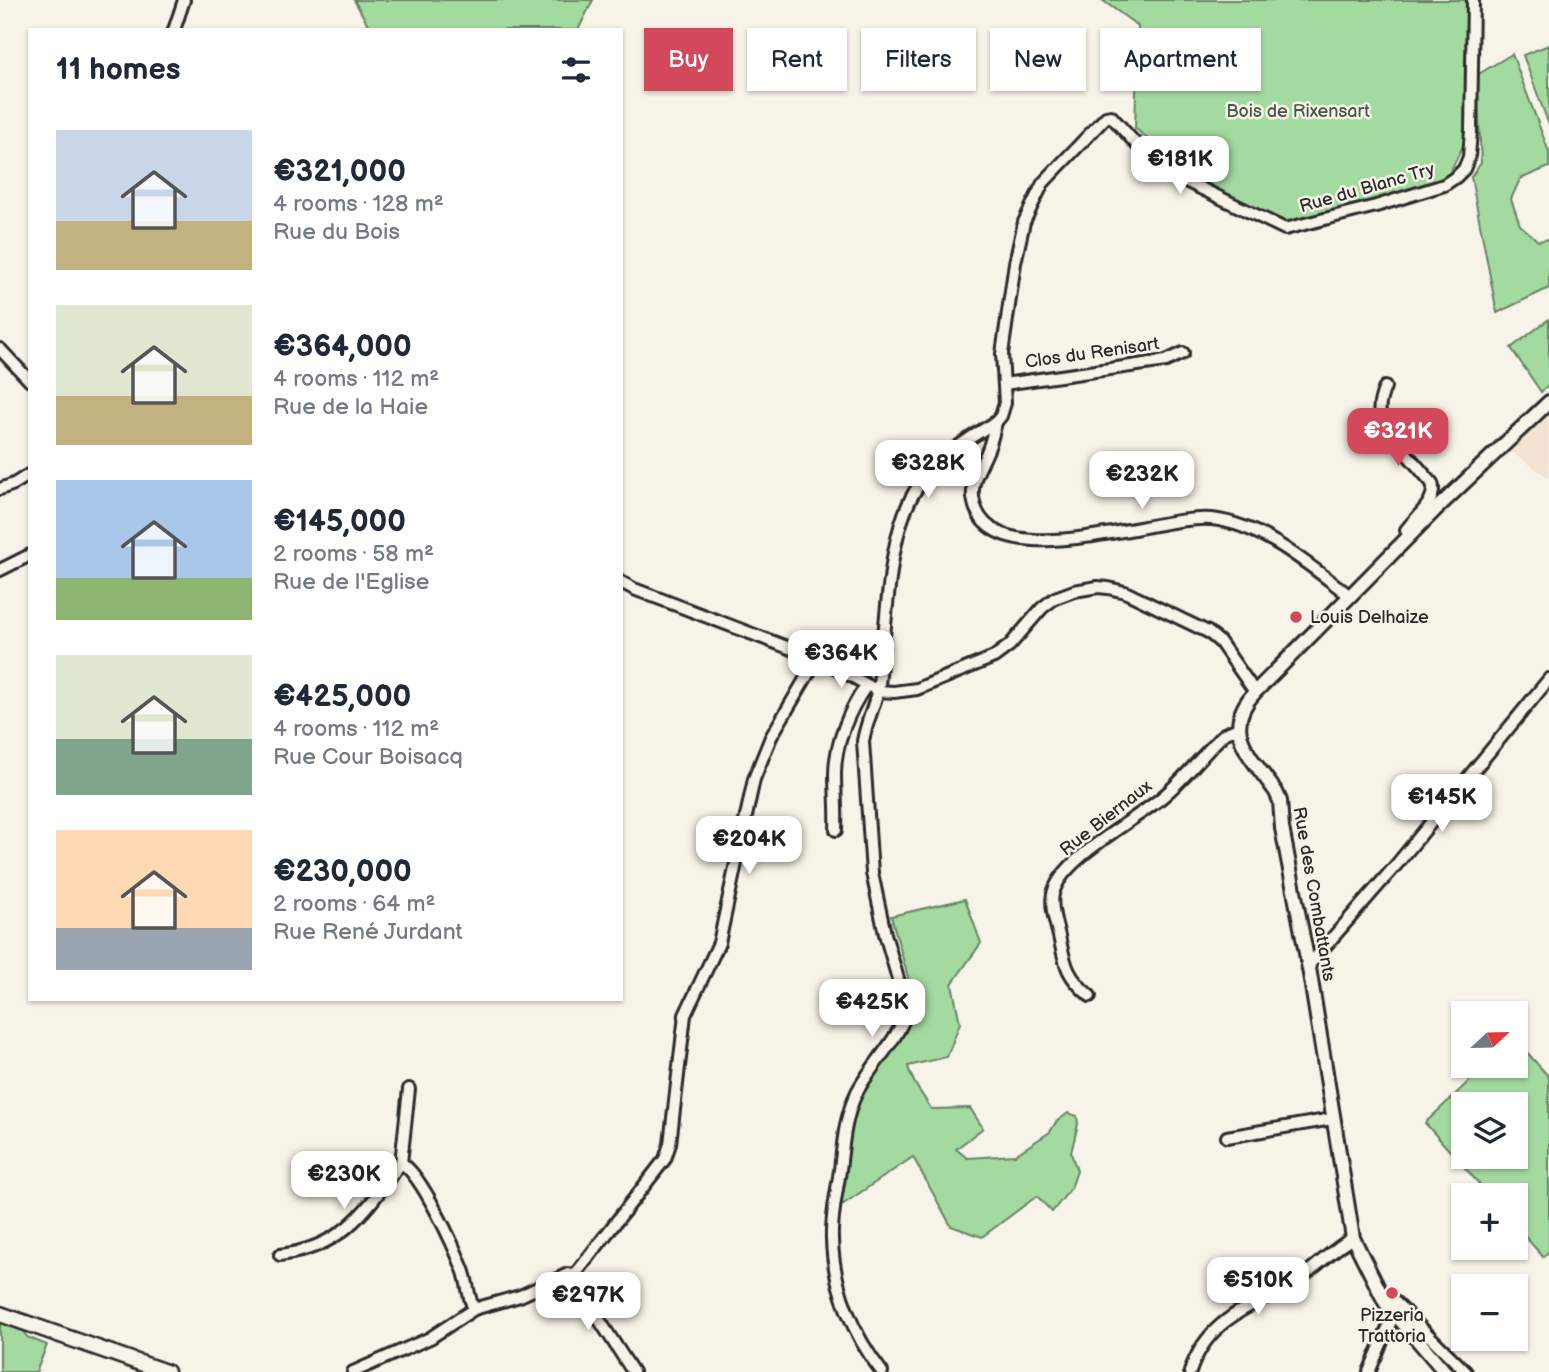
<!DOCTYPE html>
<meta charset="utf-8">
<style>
body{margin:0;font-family:"Balsamiq Sans",sans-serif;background:#f2f2f3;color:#1f2937;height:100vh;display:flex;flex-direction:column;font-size:26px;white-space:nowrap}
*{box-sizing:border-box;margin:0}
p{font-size:23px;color:#747a83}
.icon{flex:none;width:38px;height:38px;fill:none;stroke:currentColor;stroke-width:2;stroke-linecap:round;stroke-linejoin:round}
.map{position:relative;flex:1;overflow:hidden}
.sheet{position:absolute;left:28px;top:28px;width:595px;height:973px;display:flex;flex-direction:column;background:#fff;border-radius:0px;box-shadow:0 2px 5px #0004}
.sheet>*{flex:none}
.banner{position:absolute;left:644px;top:28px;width:665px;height:63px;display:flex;gap:14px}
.needle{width:46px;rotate:68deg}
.buttons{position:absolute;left:1451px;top:1001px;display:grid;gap:14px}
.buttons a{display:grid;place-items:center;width:77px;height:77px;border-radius:0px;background:#fff;box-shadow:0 2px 5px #0004;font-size:35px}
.price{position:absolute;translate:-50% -60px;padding:0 16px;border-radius:14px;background:#fff;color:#222;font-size:23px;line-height:46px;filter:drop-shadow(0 2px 4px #0008)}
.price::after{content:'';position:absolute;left:50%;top:42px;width:21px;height:16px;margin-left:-10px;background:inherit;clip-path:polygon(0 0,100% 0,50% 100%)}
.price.on{background:#d1495b;color:#fff}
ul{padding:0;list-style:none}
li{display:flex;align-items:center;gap:21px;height:175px;padding:0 28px}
li span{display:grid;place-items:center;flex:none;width:196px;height:140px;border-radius:0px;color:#555}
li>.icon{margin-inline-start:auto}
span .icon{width:84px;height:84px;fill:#fffc;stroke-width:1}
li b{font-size:30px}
h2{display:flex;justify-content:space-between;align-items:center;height:84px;padding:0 28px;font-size:30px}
.tag{padding:0 24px;border-radius:0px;background:#fff;box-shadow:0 2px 5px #0004;font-size:24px;line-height:63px}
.tag.on{background:#d1495b;color:#fff}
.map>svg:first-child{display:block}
.built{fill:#f4e2d2}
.green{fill:#a3da9f;stroke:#678265;stroke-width:2;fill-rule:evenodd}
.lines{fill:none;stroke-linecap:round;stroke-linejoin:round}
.minor-casing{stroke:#2b2b2b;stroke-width:16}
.tertiary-casing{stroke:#2b2b2b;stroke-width:18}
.secondary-casing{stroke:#2b2b2b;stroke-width:19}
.minor{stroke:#f7f3e8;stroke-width:10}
.tertiary{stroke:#f7f3e8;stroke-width:12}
.secondary{stroke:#f7f3e8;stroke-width:14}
.poi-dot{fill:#d1495b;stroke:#f7f3e8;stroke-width:2.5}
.labels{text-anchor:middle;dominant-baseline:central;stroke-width:5;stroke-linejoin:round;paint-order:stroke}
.park-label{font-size:18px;fill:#495748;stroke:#f7f3e8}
.street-label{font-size:18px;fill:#2b2b2b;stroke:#f7f3e8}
.poi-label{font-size:18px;fill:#2b2b2b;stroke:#f7f3e8;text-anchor:start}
</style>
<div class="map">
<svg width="1549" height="1372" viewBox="0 0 1549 1372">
<rect width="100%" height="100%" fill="#f7f3e8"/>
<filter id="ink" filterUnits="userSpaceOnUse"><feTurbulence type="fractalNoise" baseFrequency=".0143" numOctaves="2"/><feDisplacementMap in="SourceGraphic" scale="14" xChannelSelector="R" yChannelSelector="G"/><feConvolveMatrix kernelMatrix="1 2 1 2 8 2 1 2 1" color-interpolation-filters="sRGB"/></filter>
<g filter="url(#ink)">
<path class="built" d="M1549 411V478L1507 449Z"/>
<g class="green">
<path d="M354 0H593L578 30H371Z"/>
<path d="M1102 0H1467L1466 140 1445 182 1280 230 1191 177 1135 128 1138 26Z"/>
<path d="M1549 45V125L1523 55Z"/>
<path d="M1512 54 1549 152V167L1520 179 1511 199 1520 225 1538 241 1549 239V288L1497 313 1471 177 1481 163 1477 75Z"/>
<path d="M1549 319V385L1541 392 1511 348Z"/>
<path d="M965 899 981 943 952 984 960 1023 947 1057 908 1066C912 1083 922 1093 931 1109L970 1108 983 1128 956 1149 967 1158 1015 1155 1050 1132 1056 1122 1068 1113 1077 1116 1078 1124 1071 1153 1077 1171 1071 1188 1052 1212 1037 1196 982 1237 951 1226 913 1157 842 1205 841 1155 848 1117 911 1009 908 977 891 916Z"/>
<path d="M1516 1040 1549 1077V1251L1543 1257 1516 1226V1195H1489L1425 1123 1485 1066H1516ZM1463 1104H1516V1157H1463Z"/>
<path d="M0 1322 22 1329 27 1337 47 1345 36 1372H0Z"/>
</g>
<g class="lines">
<defs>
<g id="minor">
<path d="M174 30 184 0"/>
<path d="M0 349 30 381"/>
<path d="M1004 384 1166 361 1183 353"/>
<path d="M1385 387C1378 404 1377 414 1386 430L1432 483C1438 501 1416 516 1406 530L1409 537"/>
<path d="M996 422C994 430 992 439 989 447 983 464 971 478 973 497 984 583 1161 513 1212 519 1264 525 1310 566 1350 596"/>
<path d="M0 489 14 484 30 474"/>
<path d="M0 570 30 555"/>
<path d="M621 582 634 589 826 662 878 691 894 692 917 689 994 657 1010 645 1042 608 1055 598 1074 591 1098 587 1108 588 1125 592 1208 632 1220 642 1255 692"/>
<path d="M836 830C837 811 835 793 835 774 835 744 849 710 866 686"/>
<path d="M1308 966 1397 864 1549 679"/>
<path d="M1090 996C1067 977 1065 965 1059 936 1056 924 1050 907 1053 894 1060 860 1132 822 1160 799 1184 780 1202 755 1224 734L1238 728"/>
<path d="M409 1089 401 1163C421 1173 455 1248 464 1272 468 1284 468 1297 474 1309"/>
<path d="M1227 1137 1332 1119"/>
<path d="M280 1255C344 1247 366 1210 401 1163"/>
<path d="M574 1276 665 1159 670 1144 685 1015 719 943 754 779 771 737 817 659"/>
<path d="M574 1276 580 1290 633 1372"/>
<path d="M1385 1302H1395L1466 1372"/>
<path d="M353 1372 430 1338 474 1309 520 1296 568 1274 574 1276"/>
<path d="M882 1372C853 1335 833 1287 832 1239 831 1216 837 1192 840 1170 843 1143 845 1116 857 1092 871 1065 900 1038 907 1010L885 934 872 873 863 741C866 723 874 707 878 690 880 681 880 672 881 663 888 612 888 535 915 491 933 461 967 439 996 422L1001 416 1005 403 1002 354 1015 263 1024 222 1043 183 1106 117 1111 116 1145 154 1165 171 1285 229 1376 206 1444 185 1456 177 1464 169 1469 157 1471 131 1473 0"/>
<path d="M1190 1372C1209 1314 1257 1306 1301 1277 1319 1265 1334 1248 1353 1238"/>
<path d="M1369 1372 1394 1314"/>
</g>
<path id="tertiary" d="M1445 1372 1385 1302 1353 1238 1310 974 1282 828 1280 801 1276 792C1252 757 1219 731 1255 692L1435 510 1549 402"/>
<path id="secondary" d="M0 1314 166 1372"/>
</defs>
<use href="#minor" class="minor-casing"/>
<use href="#tertiary" class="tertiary-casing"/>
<use href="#secondary" class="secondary-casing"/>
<use href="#minor" class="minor"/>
<use href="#tertiary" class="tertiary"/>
<use href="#secondary" class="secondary"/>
</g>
</g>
<g class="poi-dot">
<circle cx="1296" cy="617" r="7"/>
<circle cx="1392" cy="1293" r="7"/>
</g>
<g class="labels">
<g class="park-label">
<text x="1298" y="111">Bois de Rixensart</text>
</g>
<g class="street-label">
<text transform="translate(1367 188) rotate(-16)">Rue du Blanc Try</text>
<text transform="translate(1092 353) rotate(-8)">Clos du Renisart</text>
<text transform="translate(1106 818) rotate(-38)">Rue Biernaux</text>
<text transform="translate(1314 894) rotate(80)">Rue des Combattants</text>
</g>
<g class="poi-label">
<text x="1310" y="617">Louis Delhaize</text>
<text x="1392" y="1315" text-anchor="middle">Pizzeria<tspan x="1392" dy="21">Trattoria</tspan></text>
</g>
</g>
</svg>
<div class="buttons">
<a><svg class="needle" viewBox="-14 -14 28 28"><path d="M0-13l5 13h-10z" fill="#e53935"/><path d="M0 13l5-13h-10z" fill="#747a83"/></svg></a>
<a><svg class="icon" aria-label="layers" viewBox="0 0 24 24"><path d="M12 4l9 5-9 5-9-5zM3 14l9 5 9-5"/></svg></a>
<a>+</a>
<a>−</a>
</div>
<b class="price" style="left:1180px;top:196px">€181K</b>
<b class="price on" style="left:1398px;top:468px">€321K</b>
<b class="price" style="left:928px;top:500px">€328K</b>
<b class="price" style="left:1142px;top:511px">€232K</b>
<b class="price" style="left:841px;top:690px">€364K</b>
<b class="price" style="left:1442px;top:834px">€145K</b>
<b class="price" style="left:749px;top:876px">€204K</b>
<b class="price" style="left:872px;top:1039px">€425K</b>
<b class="price" style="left:344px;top:1211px">€230K</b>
<b class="price" style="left:1258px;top:1317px">€510K</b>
<b class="price" style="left:588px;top:1332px">€297K</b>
<div class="banner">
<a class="tag on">Buy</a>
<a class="tag">Rent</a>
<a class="tag">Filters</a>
<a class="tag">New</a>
<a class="tag">Apartment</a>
</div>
<section class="sheet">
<h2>11 homes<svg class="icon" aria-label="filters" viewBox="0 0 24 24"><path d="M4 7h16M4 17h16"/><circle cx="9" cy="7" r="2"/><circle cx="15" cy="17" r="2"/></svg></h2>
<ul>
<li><span style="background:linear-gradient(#c9d6e8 65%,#c2b280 0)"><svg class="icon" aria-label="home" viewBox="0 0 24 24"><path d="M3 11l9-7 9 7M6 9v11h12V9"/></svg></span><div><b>€321,000</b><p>4 rooms · 128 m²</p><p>Rue du Bois</p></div></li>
<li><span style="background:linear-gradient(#dfe7d0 65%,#c2b280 0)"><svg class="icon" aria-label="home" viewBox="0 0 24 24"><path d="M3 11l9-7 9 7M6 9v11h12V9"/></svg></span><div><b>€364,000</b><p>4 rooms · 112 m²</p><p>Rue de la Haie</p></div></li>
<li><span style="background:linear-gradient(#a9c7e8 70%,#8fb573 0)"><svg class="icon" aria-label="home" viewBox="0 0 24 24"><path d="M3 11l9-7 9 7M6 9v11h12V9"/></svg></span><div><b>€145,000</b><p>2 rooms · 58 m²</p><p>Rue de l'Eglise</p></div></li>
<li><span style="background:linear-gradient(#dfe7d0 60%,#7fa58c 0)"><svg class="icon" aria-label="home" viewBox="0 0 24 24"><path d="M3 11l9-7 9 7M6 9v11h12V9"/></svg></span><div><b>€425,000</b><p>4 rooms · 112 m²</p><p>Rue Cour Boisacq</p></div></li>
<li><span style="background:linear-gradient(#ffd9b3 70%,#9aa5b1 0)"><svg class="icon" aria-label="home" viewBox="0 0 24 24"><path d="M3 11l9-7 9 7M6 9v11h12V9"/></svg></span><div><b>€230,000</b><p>2 rooms · 64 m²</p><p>Rue René Jurdant</p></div></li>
</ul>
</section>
</div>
